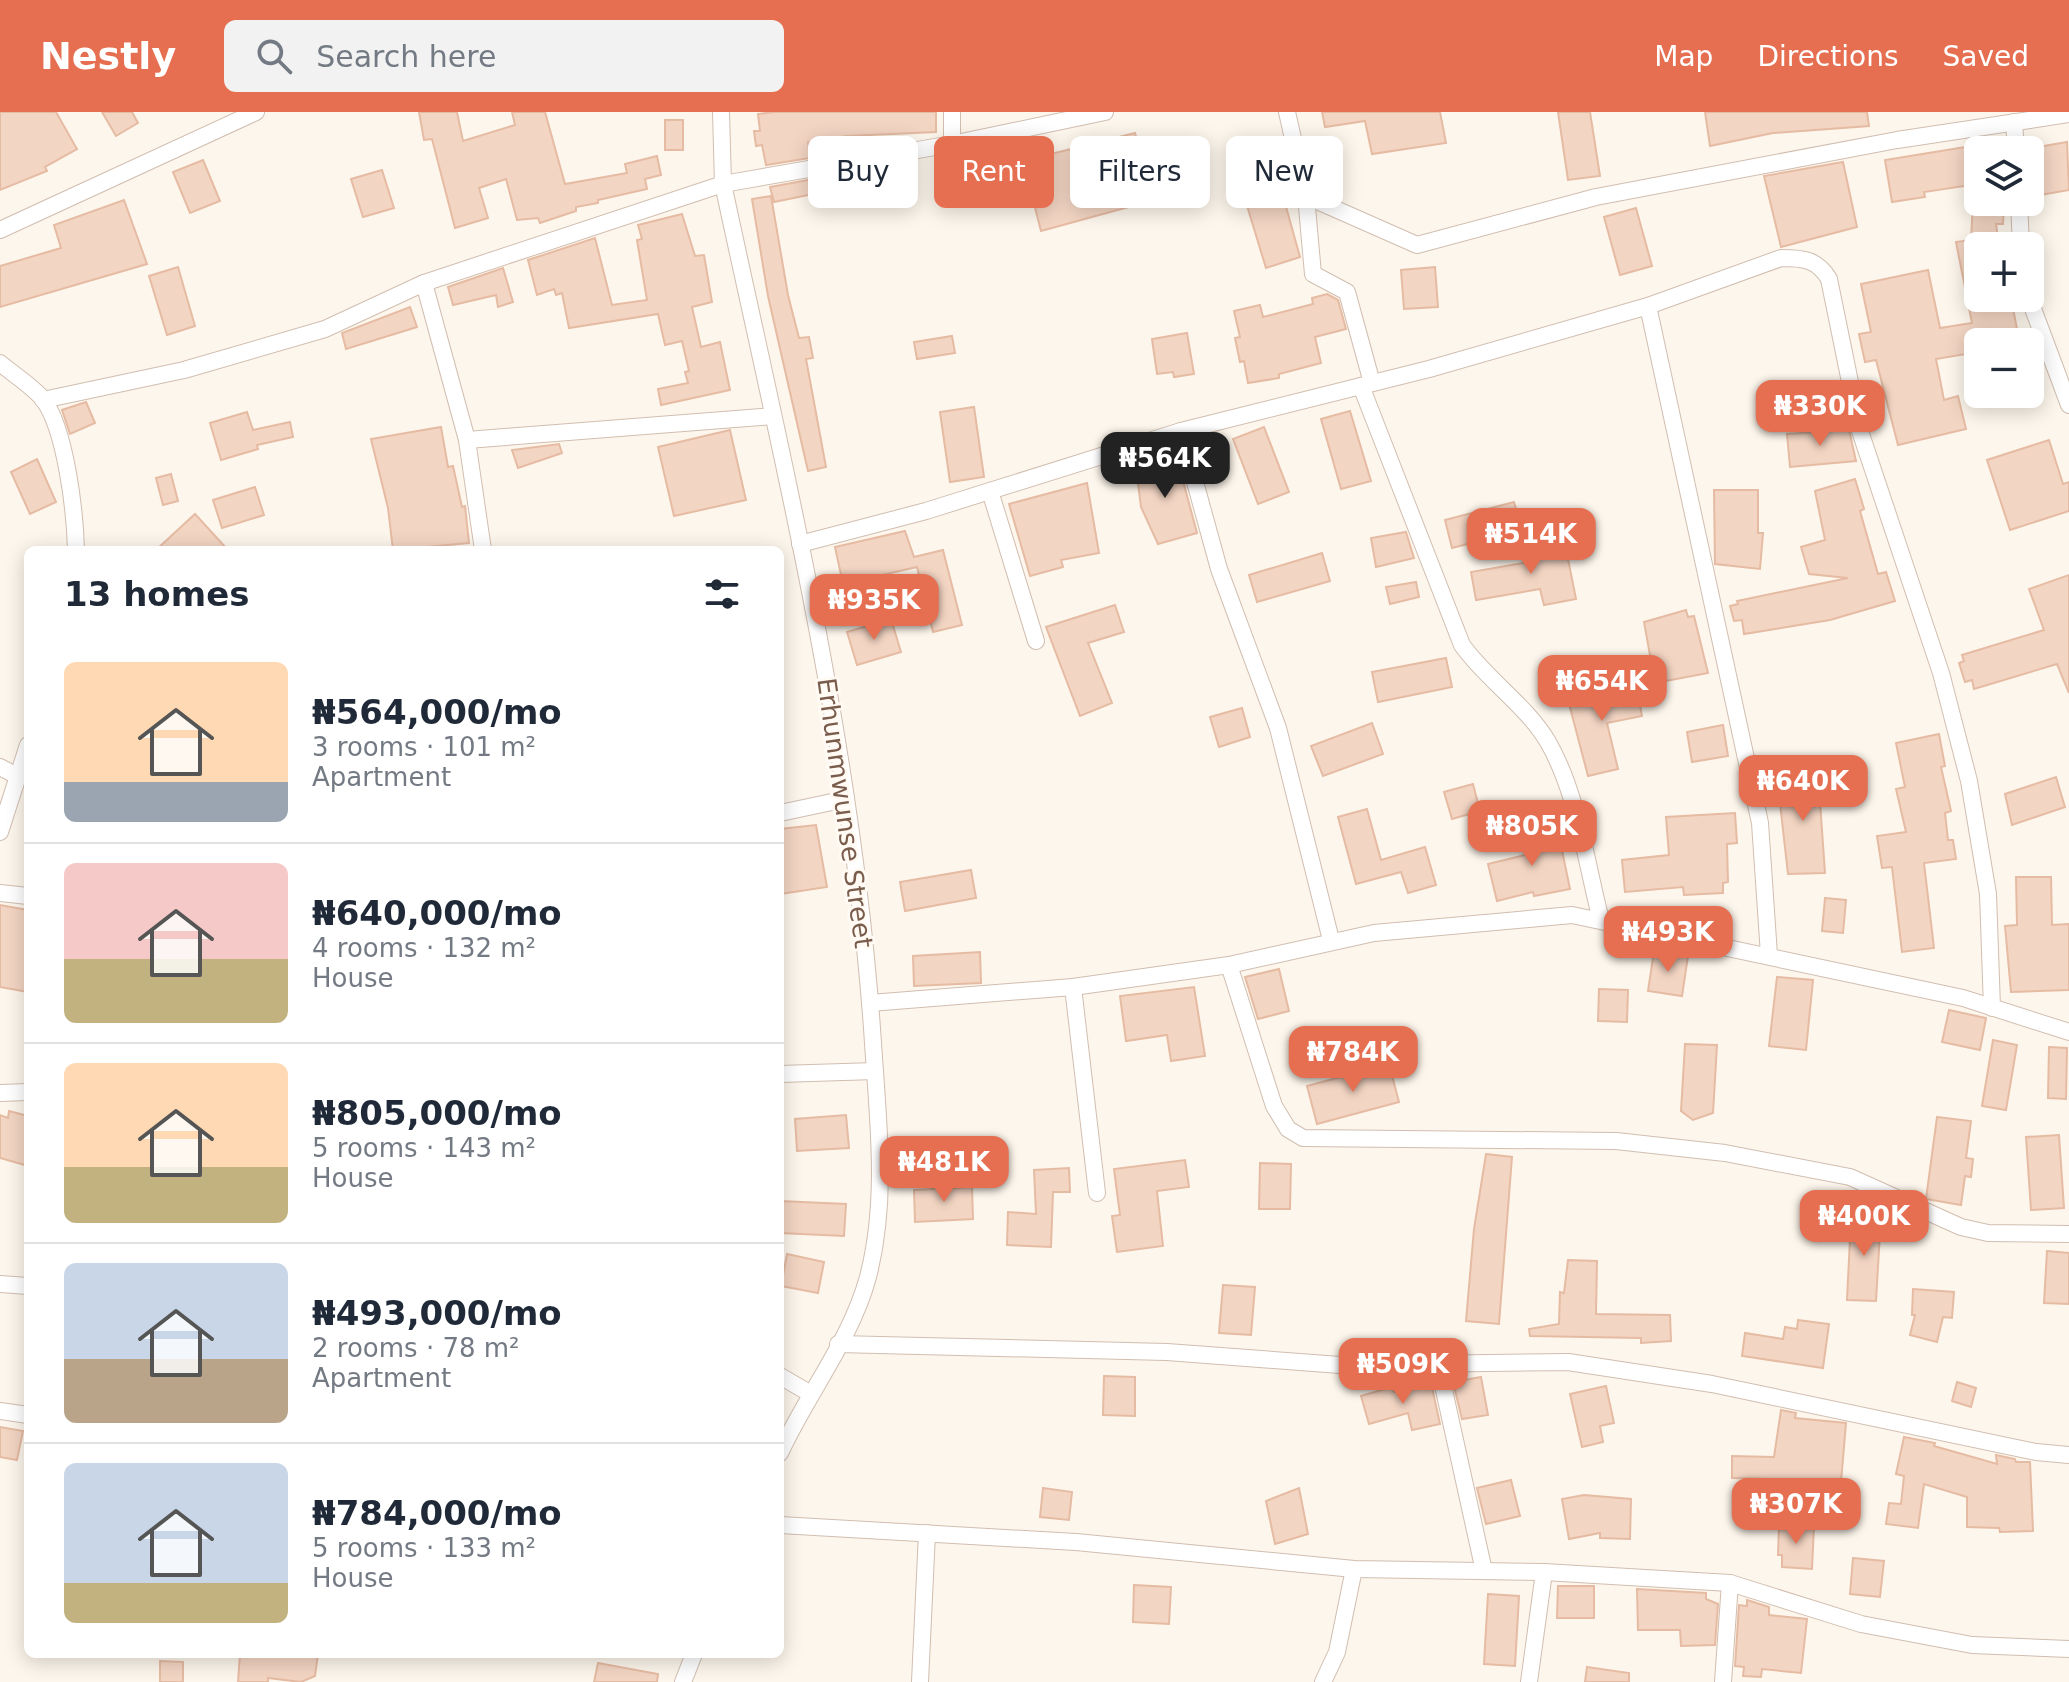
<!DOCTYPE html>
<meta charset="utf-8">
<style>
body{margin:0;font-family:"DejaVu Sans",sans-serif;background:#f2f2f3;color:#1f2937;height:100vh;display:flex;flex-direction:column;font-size:30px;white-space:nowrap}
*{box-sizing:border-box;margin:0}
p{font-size:26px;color:#747a83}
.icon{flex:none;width:44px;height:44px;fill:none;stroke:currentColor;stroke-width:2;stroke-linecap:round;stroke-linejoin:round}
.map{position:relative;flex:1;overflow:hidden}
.sheet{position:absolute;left:24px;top:434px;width:760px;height:1112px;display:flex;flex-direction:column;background:#fff;border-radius:12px;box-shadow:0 4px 20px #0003}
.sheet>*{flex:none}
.guide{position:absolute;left:808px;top:24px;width:760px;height:72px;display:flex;gap:16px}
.tools{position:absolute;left:1964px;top:24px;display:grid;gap:16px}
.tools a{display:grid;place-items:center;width:80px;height:80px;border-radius:12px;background:#fff;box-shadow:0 4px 20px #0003;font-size:40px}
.price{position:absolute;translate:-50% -68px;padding:0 18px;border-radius:16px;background:#e76f51;color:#fff;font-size:26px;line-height:52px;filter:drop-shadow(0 2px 4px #0008)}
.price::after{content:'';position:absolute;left:50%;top:48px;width:24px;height:18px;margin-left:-12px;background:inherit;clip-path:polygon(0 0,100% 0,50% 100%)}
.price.active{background:#222;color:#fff}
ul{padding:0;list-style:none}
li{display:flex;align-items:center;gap:24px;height:200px;padding:0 40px}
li+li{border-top:2px solid #e0e1e3}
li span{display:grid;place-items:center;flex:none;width:224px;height:160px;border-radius:12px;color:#555}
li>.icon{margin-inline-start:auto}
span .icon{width:96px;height:96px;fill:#fffc;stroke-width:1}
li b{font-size:34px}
h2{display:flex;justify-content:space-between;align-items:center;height:96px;padding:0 40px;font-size:34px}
.tag{padding:0 28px;border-radius:12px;background:#fff;box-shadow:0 4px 20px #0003;font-size:28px;line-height:72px}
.tag.active{background:#e76f51;color:#fff}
header{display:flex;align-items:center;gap:48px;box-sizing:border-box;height:112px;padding:0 40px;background:#e76f51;color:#fff}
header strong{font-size:38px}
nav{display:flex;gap:44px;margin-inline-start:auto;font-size:28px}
.search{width:560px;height:72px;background:#f2f2f3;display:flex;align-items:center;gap:20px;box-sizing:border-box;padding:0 28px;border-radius:12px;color:#747a83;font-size:30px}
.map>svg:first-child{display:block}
.building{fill:#f3d5c3;stroke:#e6bba3;stroke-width:2}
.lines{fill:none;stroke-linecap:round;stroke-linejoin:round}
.street-casing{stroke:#d1beb0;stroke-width:18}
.street{stroke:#fff;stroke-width:16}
.labels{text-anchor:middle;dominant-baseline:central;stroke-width:6;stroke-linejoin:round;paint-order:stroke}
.street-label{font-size:26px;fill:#7a5c4d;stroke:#fffaf3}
</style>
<header>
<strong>Nestly</strong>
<div class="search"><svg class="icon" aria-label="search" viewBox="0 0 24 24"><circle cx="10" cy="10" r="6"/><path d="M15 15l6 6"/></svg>Search here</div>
<nav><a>Map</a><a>Directions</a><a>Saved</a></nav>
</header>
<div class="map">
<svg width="2069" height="1570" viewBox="0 0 2069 1570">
<rect width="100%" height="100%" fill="#fdf6ec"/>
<g class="building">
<path d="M0 0H56L77 37 45 55 47 59 0 78Z"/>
<path d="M102 0H132L138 11 116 24Z"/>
<path d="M419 0H457L463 29 515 13 512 0H545L565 72 627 61 625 52 657 44 661 63 645 67 647 77 598 88V91L576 95V99L540 111 538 106 517 108 506 67 479 76 488 106 455 116 432 27 424 28Z"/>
<path d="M774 0H936V20L847 24 808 30 810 46 766 53 762 33 756 34 754 19H760L758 2Z"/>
<path d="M1322 0H1440L1446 31 1372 42 1365 9 1325 15Z"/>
<path d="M1558 0H1590L1600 64 1568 68Z"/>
<path d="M1705 0H1867L1869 14 1773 21 1710 34Z"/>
<rect x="665" y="8" width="18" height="30"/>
<path d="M1135 21 1154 88 1041 119 1023 49Z"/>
<path d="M2067 30 2069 78 2040 83 2032 36Z"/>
<path d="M1978 33V72L1924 80 1925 85 1892 90 1885 48Z"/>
<path d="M203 48 220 89 190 101 173 60Z"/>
<path d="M1843 50 1857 115 1781 135 1764 64Z"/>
<path d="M382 58 394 96 363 105 351 67Z"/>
<path d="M819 66 823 80 774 90 770 75Z"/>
<path d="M1280 73 1300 145 1266 156 1244 84Z"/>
<path d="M771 84 788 183 799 226 809 225 813 246 806 247 826 355 808 359 768 184 752 87Z"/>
<path d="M124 88 147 152 0 195V154L61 136 54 113Z"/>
<path d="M1973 90H2004L2003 112H1996L1999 134H1978V186H2011L2018 222 2012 223 2013 230H1978V240L1936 247 1944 288 1958 284 1966 317 1898 333 1876 248 1865 250 1859 222 1871 220 1861 172 1928 158 1940 216 1972 211 1956 130 1971 128Z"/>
<path d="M1636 96 1652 154 1620 163 1604 105Z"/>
<path d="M682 102 695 144 704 143 712 190 692 195 701 235 720 230 730 278 661 293 658 277 688 271 685 260 689 259 682 229 665 233 658 202 569 216 562 181 556 183 554 177 537 183 528 148 595 126 612 193 647 188 637 128 642 127 638 113Z"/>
<path d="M178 155 195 214 167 223 149 164Z"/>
<path d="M1435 155 1438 195 1404 197 1401 158Z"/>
<path d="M503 156 513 190 498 195 496 183 453 193 448 175Z"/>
<path d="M1327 182 1338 188 1346 217 1315 225 1321 251 1279 262V266L1248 271 1244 249 1240 250 1235 226 1240 225 1234 199 1260 193 1263 205 1313 192 1312 186Z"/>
<path d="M410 195 417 215 346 237 342 221Z"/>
<path d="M1187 221 1194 262 1174 265 1173 260 1157 262 1152 227Z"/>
<path d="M952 224 955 241 917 247 914 230Z"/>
<path d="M86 290 95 311 70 322 62 298Z"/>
<path d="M974 295 984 365 950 370 940 300Z"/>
<path d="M1350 299 1371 369 1341 377 1321 307Z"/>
<path d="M247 300 253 318 290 310 293 325 257 333 258 337 221 348 210 311Z"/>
<path d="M441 315 448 355 453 354 462 395 465 394 469 431 393 438 388 396 371 327Z"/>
<path d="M1264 315 1289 380 1258 392 1233 327Z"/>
<path d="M730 318 746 388 674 404 658 335Z"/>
<path d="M1849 318 1856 349 1790 355 1787 322Z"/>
<path d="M2049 328 2063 372 2069 370V399L2010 418 1987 348Z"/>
<path d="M559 332 562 341 518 356 512 338Z"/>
<path d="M1176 343 1197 421 1158 432 1141 395 1136 355Z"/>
<path d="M37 347 56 390 30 402 11 360Z"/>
<path d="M171 362 178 389 163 393 156 366Z"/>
<path d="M1855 367 1864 397 1860 399 1878 462 1886 460 1895 489 1830 508 1744 522 1742 508 1734 509 1730 494 1738 492 1737 489 1848 466 1809 462 1801 435 1825 428 1815 379Z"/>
<path d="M1087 371 1099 441 1061 448 1063 455 1030 464 1009 392Z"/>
<path d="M255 375 264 403 222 416 213 388Z"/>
<path d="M1714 378H1758V421H1763L1760 457 1715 452Z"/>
<path d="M1514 390 1522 418 1452 436 1445 408Z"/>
<path d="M195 402 228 438H156Z"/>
<path d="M905 419 914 445 943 438 962 513 933 520 917 455 843 472 835 435Z"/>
<path d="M1406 420 1414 446 1376 455 1371 426Z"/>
<path d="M1564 427 1576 487 1544 493 1540 477 1476 488 1471 460 1535 449 1532 434Z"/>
<path d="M1322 441 1330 469 1257 490 1249 463Z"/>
<path d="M2069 463V581L2057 552 1974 577 1972 568 1965 570 1959 551 1964 549 1962 543 2044 518 2029 477Z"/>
<path d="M1416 470 1419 485 1390 492 1386 475Z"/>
<path d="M1115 493 1124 520 1088 531 1112 591 1080 604 1046 515Z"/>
<path d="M1686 498 1688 505 1694 504 1708 561 1655 571 1644 510Z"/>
<path d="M891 507 901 540 857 553 847 520Z"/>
<path d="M1446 546 1452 575 1378 590 1372 560Z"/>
<path d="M1636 571 1642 604 1607 611 1618 657 1588 664 1567 584Z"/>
<path d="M1242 596 1250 625 1219 635 1210 605Z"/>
<path d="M1372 611 1383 642 1323 664 1311 634Z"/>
<path d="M1723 613 1728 644 1692 650 1687 620Z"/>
<path d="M1939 622 1945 654 1941 655 1951 699 1945 701 1948 728H1953L1956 747 1924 751 1934 836 1902 840 1892 755 1882 756 1877 724 1906 720 1896 677 1905 675 1896 631Z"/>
<path d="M1811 651 1820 690 1825 761 1788 762 1780 691 1793 689 1785 657Z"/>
<path d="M2056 665 2065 695 2012 713 2005 682Z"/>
<path d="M1473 672 1480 699 1452 707 1444 680Z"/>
<path d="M1367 697 1381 748 1425 735 1436 773 1408 781 1401 760 1356 772 1338 705Z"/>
<path d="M1735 701 1737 731 1727 732 1728 770 1723 771V781L1684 783 1683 775 1625 780 1622 748 1669 743 1666 705Z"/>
<path d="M816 713 827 775 780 782V717Z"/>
<path d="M1557 714 1570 777 1534 784 1533 780 1497 789 1488 752 1525 743 1521 722Z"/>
<path d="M971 758 976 786 905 799 900 770Z"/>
<path d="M2016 765H2051L2052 813 2069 812V878L2011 880 2005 814 2017 813Z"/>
<path d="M1825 786 1846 788 1843 821 1822 819Z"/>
<path d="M0 793 28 798V880L0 875Z"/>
<path d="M1654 839 1688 844 1682 884 1648 879Z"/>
<path d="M980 840 981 871 914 874 913 844Z"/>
<path d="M1279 857 1289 899 1258 907 1245 865Z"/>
<path d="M1777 865 1813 868 1806 938 1769 934Z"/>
<path d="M1194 875 1205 944 1171 949 1167 923 1126 929 1120 884Z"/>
<path d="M1599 877 1628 878 1627 910 1598 909Z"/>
<path d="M1949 898 1986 906 1980 938 1942 930Z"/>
<path d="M1993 928 2017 933 2006 998 1982 994Z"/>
<path d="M1685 932 1717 933 1713 1001 1693 1008 1681 999Z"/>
<path d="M2049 935 2067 936 2066 987 2048 986Z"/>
<path d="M1389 952 1399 990 1317 1012 1307 974Z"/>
<path d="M9 999 28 1004V1054L0 1046V1003L8 1006Z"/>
<path d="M846 1003 849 1036 797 1039 795 1007Z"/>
<path d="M1937 1005 1971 1009 1966 1046 1973 1047 1971 1065 1965 1064 1961 1093 1926 1087Z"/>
<path d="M2059 1023 2064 1096 2031 1098 2026 1025Z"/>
<path d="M1486 1042 1512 1045 1499 1212 1466 1209 1474 1117Z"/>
<path d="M1185 1048 1189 1075 1157 1079 1163 1134 1117 1140 1112 1104 1120 1103 1114 1057Z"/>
<path d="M1260 1051 1291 1052 1290 1097H1259Z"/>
<path d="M1069 1056 1070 1080H1053L1051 1135 1007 1133 1008 1100 1036 1102 1034 1058Z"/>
<path d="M972 1075 973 1107 915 1110 914 1078Z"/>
<path d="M780 1089 846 1092 844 1124 780 1121Z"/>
<path d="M1860 1103 1881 1104 1876 1189 1847 1188 1851 1106 1860 1107Z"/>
<path d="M2047 1139 2069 1141V1192L2044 1191Z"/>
<path d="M787 1142 824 1150 818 1181 781 1174Z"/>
<path d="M1568 1148 1597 1149 1596 1202 1670 1203 1671 1229 1641 1231V1226L1530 1224 1529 1217 1559 1212 1560 1180 1564 1181Z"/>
<path d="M1223 1173 1255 1175 1251 1223 1219 1221Z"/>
<path d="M1913 1177 1954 1180 1952 1206 1943 1205 1937 1230 1910 1223 1915 1203H1912Z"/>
<path d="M1798 1208 1829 1212 1823 1256 1742 1244 1745 1221 1783 1227 1785 1215 1797 1217Z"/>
<path d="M1104 1264 1135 1265V1304L1103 1303Z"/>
<path d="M1481 1265 1488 1303 1462 1307 1453 1270Z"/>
<path d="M1957 1270 1976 1276 1971 1295 1952 1289Z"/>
<path d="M1431 1271 1440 1312 1412 1318 1408 1301 1369 1312 1361 1284 1392 1275 1394 1280Z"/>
<path d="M1606 1274 1614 1311 1600 1314 1603 1330 1582 1335 1570 1282Z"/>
<path d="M1781 1298 1796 1301 1795 1306 1846 1311 1840 1382 1769 1374 1770 1367 1732 1366V1344L1774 1345Z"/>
<path d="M0 1315 23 1319 17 1348 0 1345Z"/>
<path d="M1904 1325 1935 1331 1934 1334 1997 1352 1996 1343 2015 1347 2016 1350H2030L2033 1419 2000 1420 1999 1416 1967 1415V1385L1924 1372 1918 1416 1886 1412 1889 1391 1901 1392 1904 1364 1896 1362Z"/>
<path d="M1511 1368 1520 1404 1486 1412 1477 1376Z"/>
<path d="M1043 1376 1072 1380 1069 1408 1040 1405Z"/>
<path d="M1299 1376 1308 1422 1275 1432 1266 1389Z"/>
<path d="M1584 1383 1631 1387 1630 1427 1600 1426V1421L1569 1427 1562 1387Z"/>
<path d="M1779 1412 1814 1414 1812 1457 1782 1455V1443H1778Z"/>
<path d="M1853 1446 1884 1449 1880 1485 1850 1482Z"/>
<path d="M1134 1473 1171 1475 1169 1512 1133 1510Z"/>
<path d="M1558 1474H1594V1506H1557Z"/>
<path d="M1637 1477 1706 1481V1487L1718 1492 1715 1533 1681 1534 1680 1518H1638Z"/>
<path d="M1488 1482 1519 1484 1515 1554 1484 1552Z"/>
<path d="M1747 1488 1769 1495V1503L1807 1507 1801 1561 1762 1557 1761 1565 1743 1564 1744 1555 1735 1554 1739 1493 1747 1494Z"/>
<path d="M240 1542H318L315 1564 301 1570 268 1566V1570H238Z"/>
<path d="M160 1549 183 1550V1570H160Z"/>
<path d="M598 1551 658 1562 657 1570H594Z"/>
<path d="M1587 1555 1629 1561V1570H1585Z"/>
</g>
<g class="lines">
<defs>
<g id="street">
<path d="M721 0 723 72C784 356 854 640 873 931 878 1009 888 1088 868 1165 851 1228 807 1282 780 1341"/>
<path d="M952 0V32"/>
<path d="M1287 0 1306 84 1417 133 1596 85 1897 28 2069 2"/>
<path d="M2014 10 2016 38"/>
<path d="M1306 84 1313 162 1347 180 1372 271"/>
<path d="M2019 90 2021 134"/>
<path d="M0 118 256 0"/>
<path d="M424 171 467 328 483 438"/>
<path d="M2029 186 2069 293"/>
<path d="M1648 194 1760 711 1769 843"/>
<path d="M0 251C13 262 32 274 43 287 66 318 75 400 76 438"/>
<path d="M1361 274 1462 533C1487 568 1526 593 1548 630 1578 682 1586 751 1601 808"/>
<path d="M43 288 184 258 325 217 424 171 723 72 952 32 1105 0"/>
<path d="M1181 319 1219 457 1278 616 1331 828"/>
<path d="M467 328 773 304"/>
<path d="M990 379 1036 529"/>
<path d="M800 432 926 399 1181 319 1429 257 1648 194 1781 146C1803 146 1817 147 1829 167L1860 319 1941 561 1969 669 1988 782 1992 896"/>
<path d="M0 655 17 664"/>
<path d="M780 701 846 687"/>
<path d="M0 720 28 633"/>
<path d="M0 781 28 784"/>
<path d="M1229 853 1274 994 1288 1017 1303 1026 1616 1029 1725 1041 1850 1065 1961 1115 1988 1121 2069 1122"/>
<path d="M1073 875 1097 1081"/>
<path d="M870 891 1073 875 1229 853 1374 821 1572 803 1963 886 2069 920"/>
<path d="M780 962 875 959"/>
<path d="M0 981 28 980"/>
<path d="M0 1172 28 1174"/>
<path d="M838 1232 1167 1240 1340 1253 1568 1250 1712 1272 2036 1340 2069 1343"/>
<path d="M1438 1251 1484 1459"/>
<path d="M780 1264 811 1282"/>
<path d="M0 1299 28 1303"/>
<path d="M780 1413 1076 1430 1354 1457 1544 1460 1730 1471 1861 1512 1972 1533 2069 1537"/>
<path d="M683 1570 694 1542"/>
<path d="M920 1570 927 1421"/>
<path d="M1323 1570 1337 1540 1354 1457"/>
<path d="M1529 1570 1544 1460"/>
<path d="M1723 1570 1730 1471"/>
</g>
</defs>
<use href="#street" class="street-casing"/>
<use href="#street" class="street"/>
</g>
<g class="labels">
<g class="street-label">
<text transform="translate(845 701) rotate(82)">Erhunmwunse Street</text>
</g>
</g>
</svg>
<div class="tools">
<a><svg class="icon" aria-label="layers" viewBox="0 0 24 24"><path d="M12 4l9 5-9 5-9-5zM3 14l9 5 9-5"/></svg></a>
<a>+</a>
<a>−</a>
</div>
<b class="price" style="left:1820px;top:336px">₦330K</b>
<b class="price active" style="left:1165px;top:388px">₦564K</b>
<b class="price" style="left:1531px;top:464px">₦514K</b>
<b class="price" style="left:874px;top:530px">₦935K</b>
<b class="price" style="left:1602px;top:611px">₦654K</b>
<b class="price" style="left:1803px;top:711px">₦640K</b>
<b class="price" style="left:1532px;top:756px">₦805K</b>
<b class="price" style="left:1668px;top:862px">₦493K</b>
<b class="price" style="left:1353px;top:982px">₦784K</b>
<b class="price" style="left:944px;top:1092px">₦481K</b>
<b class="price" style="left:1864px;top:1146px">₦400K</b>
<b class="price" style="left:1403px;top:1294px">₦509K</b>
<b class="price" style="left:1796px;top:1434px">₦307K</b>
<div class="guide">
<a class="tag">Buy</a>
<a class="tag active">Rent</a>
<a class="tag">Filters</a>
<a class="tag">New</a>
</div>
<section class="sheet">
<h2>13 homes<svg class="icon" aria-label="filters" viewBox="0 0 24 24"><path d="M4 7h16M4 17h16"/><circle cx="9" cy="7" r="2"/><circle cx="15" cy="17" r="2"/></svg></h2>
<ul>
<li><span style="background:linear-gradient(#ffd9b3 75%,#9aa5b1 0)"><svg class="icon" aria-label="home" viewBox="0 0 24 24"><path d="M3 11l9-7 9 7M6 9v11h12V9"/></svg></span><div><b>₦564,000/mo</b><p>3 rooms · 101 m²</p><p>Apartment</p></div></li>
<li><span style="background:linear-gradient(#f6c9c9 60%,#c2b280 0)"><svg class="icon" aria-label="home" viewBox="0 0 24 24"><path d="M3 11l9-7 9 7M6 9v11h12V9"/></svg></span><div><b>₦640,000/mo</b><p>4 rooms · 132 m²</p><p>House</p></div></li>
<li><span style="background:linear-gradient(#ffd9b3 65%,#c2b280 0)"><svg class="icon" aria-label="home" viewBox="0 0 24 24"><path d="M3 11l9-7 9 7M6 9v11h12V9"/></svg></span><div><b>₦805,000/mo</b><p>5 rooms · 143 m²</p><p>House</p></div></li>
<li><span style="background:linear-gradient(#c9d6e8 60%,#b9a48a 0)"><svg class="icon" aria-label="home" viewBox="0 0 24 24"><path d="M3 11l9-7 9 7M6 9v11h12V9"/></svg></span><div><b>₦493,000/mo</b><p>2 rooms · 78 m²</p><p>Apartment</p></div></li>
<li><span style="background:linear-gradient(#c9d6e8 75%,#c2b280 0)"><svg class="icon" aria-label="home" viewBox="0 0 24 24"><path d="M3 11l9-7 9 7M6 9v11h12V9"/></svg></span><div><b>₦784,000/mo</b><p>5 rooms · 133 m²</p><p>House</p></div></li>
</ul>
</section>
</div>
